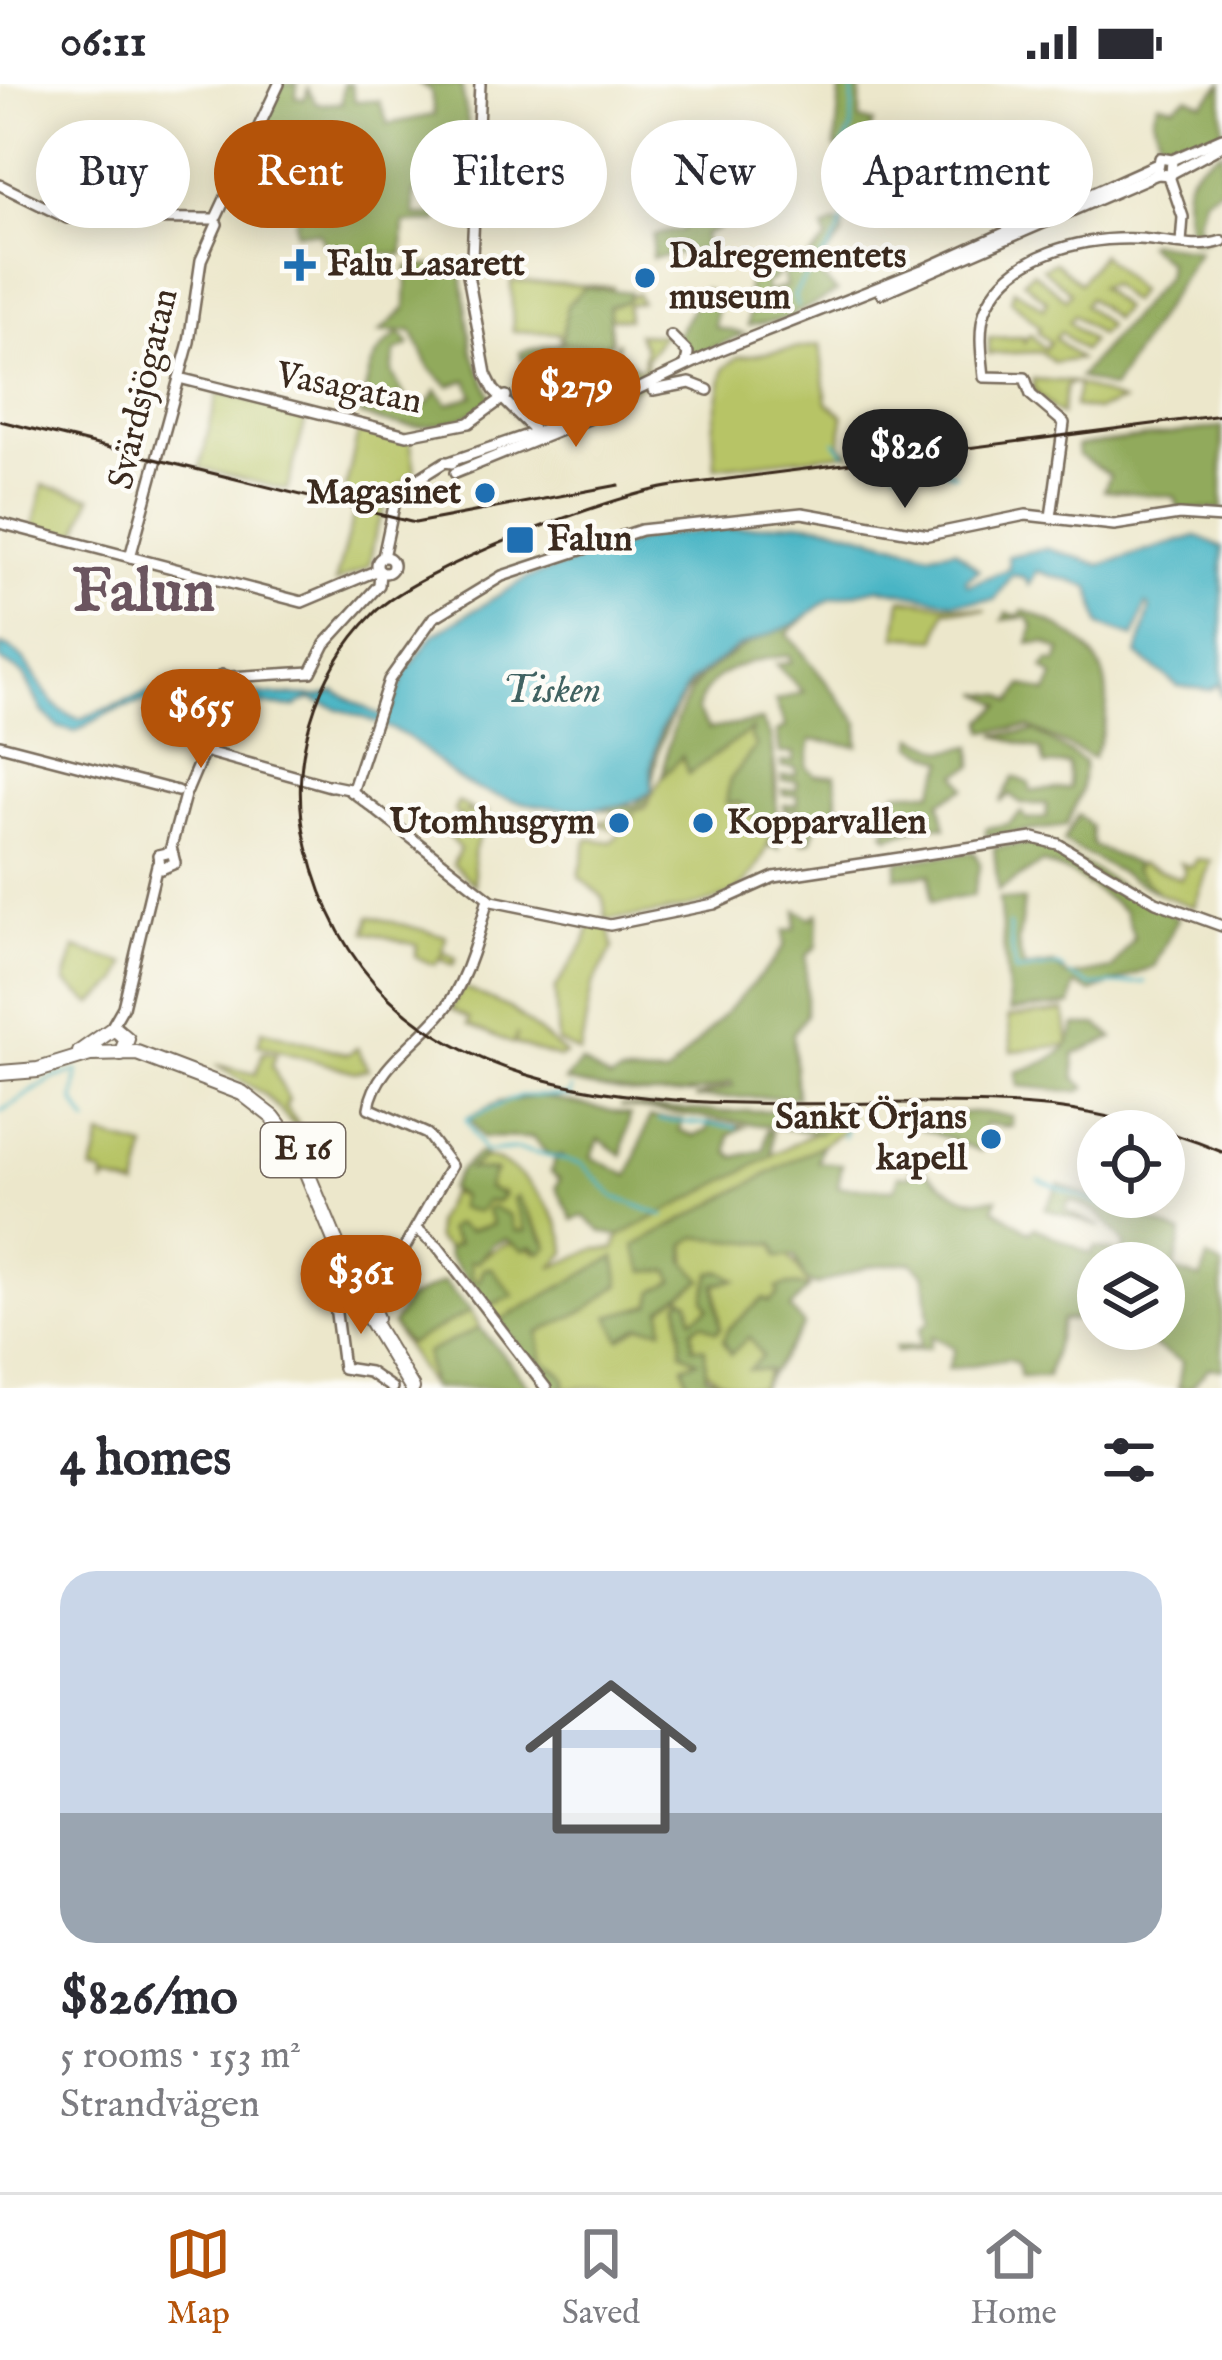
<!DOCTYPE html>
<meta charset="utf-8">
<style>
body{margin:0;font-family:"IM FELL English",serif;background:#f2f2f3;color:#2b2b33;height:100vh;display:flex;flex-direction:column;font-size:45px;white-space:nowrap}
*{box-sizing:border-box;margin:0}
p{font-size:39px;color:#7c7c81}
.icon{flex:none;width:66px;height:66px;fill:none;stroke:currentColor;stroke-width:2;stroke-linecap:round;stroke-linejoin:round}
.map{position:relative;height:1304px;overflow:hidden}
.details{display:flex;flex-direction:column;background:#fff;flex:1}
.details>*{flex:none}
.hud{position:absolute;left:36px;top:36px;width:1152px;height:108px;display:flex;gap:24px}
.fabs{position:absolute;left:1077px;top:1026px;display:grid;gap:24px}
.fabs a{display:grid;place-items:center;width:108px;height:108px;border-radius:50%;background:#fff;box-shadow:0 6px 30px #0003;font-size:60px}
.price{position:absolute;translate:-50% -102px;padding:0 27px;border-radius:42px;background:#b45309;color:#fff;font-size:39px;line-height:78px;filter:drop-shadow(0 3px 6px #0008)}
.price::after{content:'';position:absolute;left:50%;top:72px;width:36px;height:27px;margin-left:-18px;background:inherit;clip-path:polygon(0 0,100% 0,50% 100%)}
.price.current{background:#222;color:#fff}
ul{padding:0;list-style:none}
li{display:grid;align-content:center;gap:24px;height:636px;padding:0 60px}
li+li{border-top:3px solid #e1e1e2}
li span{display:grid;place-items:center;height:372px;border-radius:36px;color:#555}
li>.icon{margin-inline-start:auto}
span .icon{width:216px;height:216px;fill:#fffc;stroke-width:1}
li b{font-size:51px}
h2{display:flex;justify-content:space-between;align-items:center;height:144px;padding:0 60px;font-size:51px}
.chip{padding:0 42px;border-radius:54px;background:#fff;box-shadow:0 6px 30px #0003;font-size:42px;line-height:108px}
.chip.current{background:#b45309;color:#fff}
.status{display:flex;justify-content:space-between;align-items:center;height:84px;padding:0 60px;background:#fff;direction:ltr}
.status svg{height:33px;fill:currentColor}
.tab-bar{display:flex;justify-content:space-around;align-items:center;height:168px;border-top:3px solid #e1e1e2;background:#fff;font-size:33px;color:#7c7c81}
.tab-bar a{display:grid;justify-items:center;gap:6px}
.tab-bar .current{color:#b45309}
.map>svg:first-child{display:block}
.green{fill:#b7c466;stroke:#797742;stroke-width:3}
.forest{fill:#91aa5b;stroke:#666a3c;stroke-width:3}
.water{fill:#48b5c5;stroke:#427072;stroke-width:3}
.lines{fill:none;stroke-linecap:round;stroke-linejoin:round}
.stream{stroke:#48b5c5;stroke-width:3}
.secondary-casing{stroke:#796c5b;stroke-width:14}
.highway-casing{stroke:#796c5b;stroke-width:18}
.secondary{stroke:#fff;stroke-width:9}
.highway{stroke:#fff;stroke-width:14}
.rail{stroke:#3b2a1e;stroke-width:3}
.poi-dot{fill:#1f6fb2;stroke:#fdfcf7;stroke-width:4.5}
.labels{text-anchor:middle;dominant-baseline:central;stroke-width:9;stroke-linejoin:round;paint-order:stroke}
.shield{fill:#fdfcf7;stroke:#75695f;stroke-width:3}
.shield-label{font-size:33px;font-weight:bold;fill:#3b2a1e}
.poi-label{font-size:36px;font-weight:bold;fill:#3b2a1e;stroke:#fdfcf7;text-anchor:start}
.street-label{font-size:36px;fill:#3b2a1e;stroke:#fdfcf7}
.water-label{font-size:39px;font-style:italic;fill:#406261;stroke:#fdfcf7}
.town-label{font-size:60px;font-weight:bold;fill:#6b555f;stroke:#fdfcf7}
</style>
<div class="status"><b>06:11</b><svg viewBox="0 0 49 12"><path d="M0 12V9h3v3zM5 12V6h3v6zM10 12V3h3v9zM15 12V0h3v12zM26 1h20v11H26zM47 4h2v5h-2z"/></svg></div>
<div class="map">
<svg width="1222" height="1304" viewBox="0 0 1222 1304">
<rect width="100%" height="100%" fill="#fdfcf7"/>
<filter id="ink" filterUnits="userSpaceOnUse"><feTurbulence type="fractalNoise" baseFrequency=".00833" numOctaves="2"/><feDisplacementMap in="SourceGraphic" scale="24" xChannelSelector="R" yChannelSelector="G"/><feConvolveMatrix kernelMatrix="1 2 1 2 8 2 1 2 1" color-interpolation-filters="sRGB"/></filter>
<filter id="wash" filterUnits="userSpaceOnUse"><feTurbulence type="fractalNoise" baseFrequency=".004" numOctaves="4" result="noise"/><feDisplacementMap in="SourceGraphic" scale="48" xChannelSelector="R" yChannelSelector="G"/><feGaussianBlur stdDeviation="2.7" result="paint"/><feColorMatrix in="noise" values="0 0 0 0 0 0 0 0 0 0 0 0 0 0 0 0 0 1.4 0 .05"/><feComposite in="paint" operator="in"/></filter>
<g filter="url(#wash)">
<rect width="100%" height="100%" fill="#ece7cb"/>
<g class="green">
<path d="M1101 170 1138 207 1130 218 1110 200 1099 203 1123 224 1114 235 1089 214 1084 221 1108 242 1099 251 1074 231 1069 238 1091 257 1083 267 1061 248 1055 254 1079 275 1054 279 1041 268 989 270V254L1023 253 1024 258 1030 250 1045 265 1050 258 1037 248 1040 243 1011 216 1014 205 1044 224 1047 217 1023 197 1033 188 1066 215 1071 208 1042 184 1055 178 1080 199Z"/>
<path d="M511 197 613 203 610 221 637 210 641 218 627 221 628 235 609 234 612 258 599 270 612 272 618 257 617 268 642 288 645 264 637 250 663 251 646 275 648 298 583 329 540 341 528 326 534 325 530 271 566 260H560L559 249 513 247Z"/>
<path d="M820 261 827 318 843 331 841 361 849 369 715 383 713 343 724 284 738 273Z"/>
<path d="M1033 295 1073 298 1122 318 1097 326 1074 323 1078 302 1073 299 1066 302 1061 331 1033 310 1032 305 1052 323 1034 305Z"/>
<path d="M218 308 307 331 287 406 200 384Z"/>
<path d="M359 344 410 355 415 387 391 410 376 446 369 482 335 499 355 425 342 421Z"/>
<path d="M43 401 91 413 76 454 33 443Z"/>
<path d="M901 515 987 526H945L937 555 896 552Z"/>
<path d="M762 637C785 685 783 764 741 803 721 822 635 834 606 835L603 813 579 793 586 759 589 755 612 758 635 732 615 746 599 739 645 724 683 655Z"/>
<path d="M458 718 471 725 465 729 488 728 473 769 475 801 453 780 460 765 448 752 460 733 454 727Z"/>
<path d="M1197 775 1211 777 1194 823 1159 810 1133 785 1141 779 1181 795 1185 787 1180 779 1192 783Z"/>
<path d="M370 832 446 852 443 868 456 874 453 881 441 876 443 869 435 881 415 873 417 861 366 848Z"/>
<path d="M590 841 609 842 613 864 592 902 580 969 558 958 555 905 585 858Z"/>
<path d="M75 864 126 880 119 898 92 920 65 898Z"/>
<path d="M463 903 511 925 565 970 559 974 515 960 517 949 513 960 468 940 470 935 451 925Z"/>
<path d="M1065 927 1069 961 1012 967 1008 933Z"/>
<path d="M262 946 348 970 357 964 368 985 355 988 258 961Z"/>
<path d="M263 968 276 970 272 982 289 1016 285 1022 315 1063 265 1011 216 981 256 990Z"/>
<path d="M844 1033 845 1046 822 1061 636 1162 671 1187 674 1197 662 1224 688 1184 686 1160 696 1153C757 1158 779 1144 809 1203L777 1205 779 1210 769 1218 764 1215 728 1245 739 1258 749 1253 763 1273 750 1285 769 1286 761 1304C721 1304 692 1289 692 1245L702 1239 720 1244 716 1200 735 1196 708 1200 710 1224 692 1236 683 1215 679 1219 681 1244 697 1277 685 1300 690 1304H563L542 1275 538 1249 589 1224 614 1174 499 1237 488 1222 512 1212 491 1184 481 1188V1198L473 1195 469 1176 477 1178C502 1159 511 1152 536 1168L547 1158 519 1115H513L526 1147H515L509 1131 487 1126 493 1140 470 1148 455 1141 448 1146 457 1160 447 1165 436 1156 435 1138 450 1109 461 1112 459 1124 475 1127 486 1117 497 1118 502 1108H491L487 1099 496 1087 468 1085 485 1073C520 1079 567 1135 566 1169L552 1184 595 1165H615L619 1152Z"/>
<path d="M101 1052 146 1064 137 1104 106 1095 104 1101 103 1090 92 1087Z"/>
<path d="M471 1227 480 1244 426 1269 430 1302 392 1241 408 1260Z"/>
</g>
<g class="forest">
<path d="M282 0H297L296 14 305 15 308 5 316 20 342 19 343 0H351L355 17H379L388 40 434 31 431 7 420 0H461L468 38 466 101 454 108H414V131H439L438 138 404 139 403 171 330 169 319 149 296 148 295 135 321 111 290 76 255 100 277 50 262 40Z"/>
<path d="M841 0H860V36L873 39 869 51 853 64H835Z"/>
<path d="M1222 0V47L1177 65 1159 54 1153 33 1158 18 1173 22 1188 13 1203 19Z"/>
<path d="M1222 66V102L1204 114 1197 140 1206 155 1199 158 1191 156C1183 109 1176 90 1222 66Z"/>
<path d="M700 117 714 126 709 138 718 145 704 151 705 165 652 174 653 151 682 146Z"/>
<path d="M835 139 843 140V152L813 184 837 208 785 235 748 242 749 226 764 221 766 210 748 222V189L755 186 759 192 779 185 776 194 765 200 767 208 786 203 783 188 799 183 827 156 823 145Z"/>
<path d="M1151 158 1199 167 1112 305 1079 293 1166 193 1168 179 1146 160Z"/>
<path d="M461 181 472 267 492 315C454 347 406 348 361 331 367 297 368 268 400 249L410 261 395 268 392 289 412 326 429 318 437 306 448 320 474 312 467 296 449 302 430 285 412 247 380 248 406 224 407 183Z"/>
<path d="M585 203 630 208 627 217 609 222 610 257 605 263 563 259 522 276 520 268 562 258 567 221Z"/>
<path d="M704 205 717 212 715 243 744 250 692 273 677 251Z"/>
<path d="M1222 343V425L1179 426 1175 413 1104 406 1110 391 1078 371 1077 362Z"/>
<path d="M1023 526C1103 556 1125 598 1093 674L1029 643 985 647 984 636 1002 621 980 609 1003 611 1012 618 1023 601 1047 609 1054 593 1043 584 1049 577 1057 579 1061 567 1046 559H1029L1033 542 1027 533 1003 536 1007 529 1019 532Z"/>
<path d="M810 530 787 549 859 639 858 662 811 656 806 683 816 691H835L838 721 819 735 811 757 803 759 802 751 785 746V736L801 733 799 726H784V721L798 720V711H784L783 706 797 705V697H782V692L796 691V684L782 683 781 678 794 677V669H780L777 648 786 643 775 617 804 608 776 581 791 578 790 572C753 574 706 585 697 627L709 645 761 637 771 653 779 765 769 762 774 744 761 741 741 719H726L730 696 756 662 750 653 752 645 688 690 682 672 663 693C667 652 680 618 706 588 680 606 661 652 656 679 650 704 657 721 625 730L593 723 635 721 652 706C648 607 731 566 810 530Z"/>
<path d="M1035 647 1084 678 1081 707 1066 742 986 752V744L1008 740 1022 728 1027 736 1047 734 1046 720H1021L1010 711 1000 718 1014 693 1029 699 1031 707 1070 704 1068 680 1045 681 1041 666 995 651Z"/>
<path d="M915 653 946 667 972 662 973 682 957 690 965 704 940 718 946 743 930 741 888 753 884 748 891 739 896 708H932L945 677 913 661Z"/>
<path d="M1078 731 1091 743 1093 762 1138 781 1134 785 1158 809 1063 758Z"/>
<path d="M1031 759 1052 763 1178 834 1154 883 1091 908 1075 900 1071 921 1010 927 999 815 1024 817 1018 860 1024 884 1054 880 1068 893 1112 885 1134 854 1125 827 1072 790 1042 779 998 807 994 764Z"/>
<path d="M974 768 980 780 973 812 931 818 930 790 896 793 898 777Z"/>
<path d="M797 826 811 834 818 829 817 862 806 872V931L793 949 797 1013 695 1014 733 1002 731 998C678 1021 617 1009 565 997L581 978 610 996 620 991 666 992 772 879 784 862V847L795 845Z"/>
<path d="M1075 941H1098L1113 954 1074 970 1075 994 1086 1004 1078 1008 1018 1002 1016 988C1041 981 1070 973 1075 941Z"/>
<path d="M538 1012 630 1031 622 1071 599 1055 591 1073 629 1092 650 1033 682 1036 679 1046 694 1052 707 1047 709 1039 744 1043 729 1051V1068L735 1073 764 1066 767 1046 772 1047V1072L619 1152 602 1148 584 1132 573 1136 556 1103 560 1095 551 1088 554 1077 564 1072H549L533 1054 482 1053 469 1033 499 1018Z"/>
<path d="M620 1022 726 1028 829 1024 844 1025V1033L819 1049Z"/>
<path d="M972 1028 1012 1032V1043L985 1040 981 1067 920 1044 936 1031Z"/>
<path d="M822 1061 818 1078 842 1080 838 1103 895 1105 899 1091 910 1092 913 1079C946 1098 955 1122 997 1114L994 1124 1030 1148 1034 1143 1091 1170 1095 1163 1122 1170 1125 1160 1098 1129 1070 1116 1065 1126 1101 1143 1045 1125 1059 1100 1182 1150 1174 1187 1201 1195 1208 1174 1222 1182V1285L1209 1283 1191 1304H1178L1182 1278 1123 1245H1164V1179H1098V1235L1062 1236 1047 1293H1020L1017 1279 1008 1275 948 1285 955 1264 932 1252 929 1264 896 1268 895 1263 920 1262V1245L929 1238 925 1191 911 1178 869 1182 817 1201 805 1196 795 1172 778 1173 774 1160 696 1153 686 1160 685 1177 703 1196 662 1224 663 1245 640 1242 620 1255 609 1232 651 1221 654 1207 674 1197 670 1187H644L635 1162Z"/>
<path d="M479 1069 485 1073 469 1085 494 1087 487 1104 504 1111 497 1118 486 1117 478 1128 459 1124 461 1112 449 1105 459 1087Z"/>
<path d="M517 1112 548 1163 540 1169 532 1162 523 1166 506 1155 494 1159 477 1178 470 1177 473 1195 480 1197 484 1184H491L514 1212 488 1222 448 1172 447 1165 458 1159 448 1146 455 1140 469 1147 493 1140 486 1126 490 1123 509 1131 515 1147H526L513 1115Z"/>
<path d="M615 1173 620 1200 589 1224 538 1249 542 1275C552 1285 567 1288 565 1303L550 1304 499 1237Z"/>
<path d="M722 1187 736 1196 715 1200 720 1244 716 1248 702 1239 692 1245 693 1263 705 1264 706 1292 731 1304H690L683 1282 697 1277 682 1268 679 1219 682 1214 689 1218 692 1235 709 1224 704 1215 711 1189Z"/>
<path d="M443 1198 471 1227 408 1260 392 1241 407 1216Z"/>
<path d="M788 1201 809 1203 790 1225 804 1241 761 1304 769 1286 749 1285 762 1272 749 1253 731 1270 723 1256 728 1245 764 1214 769 1218 779 1210 777 1204Z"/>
<path d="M480 1244 531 1304H431L426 1269Z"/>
</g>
<path class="water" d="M797 438 832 442 930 469 955 465 979 486 965 496 968 501 1009 485 1008 472 1048 464 1100 481 1196 452 1222 463V613L1219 600 1210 606 1178 602 1137 571 1150 524 1146 520 1134 553 1100 541 1090 503 1037 487 1029 501 1024 493 1012 491 995 516 953 518 879 504 830 515 795 540 736 564 691 597 660 646 651 683 652 706C615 739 507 723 465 699 441 685 422 659 398 648 376 637 335 624 310 615L294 623 157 614 112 627 75 648 58 643 42 627 24 591 0 576V561C39 569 36 624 80 635L168 601 202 602 223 610 322 612 334 607 381 632 391 627 406 588 433 551 527 494 653 452Z"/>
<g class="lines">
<g class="stream">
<path d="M842 128 838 74 852 44 853 0"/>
<path d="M798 222 794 213C805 185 839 164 842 137"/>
<path d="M835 357 844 368"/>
<path d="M896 385 933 381 955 390"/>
<path d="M1009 841 1015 888 1058 882 1064 886"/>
<path d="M1069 891 1092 902 1145 898"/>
<path d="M570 1009 571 1005"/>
<path d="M570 1012H520L466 1035 484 1068 517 1065 582 1080 615 1113 664 1132"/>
<path d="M0 1028 54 994 78 987 74 1017 88 1039"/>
<path d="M659 1036 736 1043"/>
<path d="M844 1053 849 1027"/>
<path d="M1039 1096 1106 1123"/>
</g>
</g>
</g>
<g filter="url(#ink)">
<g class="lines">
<defs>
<g id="secondary">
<path d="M1172 76 1171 91 1157 90 1160 74 1172 76 1222 54"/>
<path d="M1174 88 1222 62"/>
<path d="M1169 92 1183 133 1181 159"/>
<path d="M0 101 67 134 214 135"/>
<path d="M217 132 279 0"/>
<path d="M472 173 480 0"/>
<path d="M466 180 486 290 494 306 537 349"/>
<path d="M881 209 1157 90"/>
<path d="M671 252 688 269 686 281"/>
<path d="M179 294 407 351 469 339 506 312"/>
<path d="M653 306 690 299 708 306"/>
<path d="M449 378 577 334 720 266 922 186 1155 81"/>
<path d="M455 389 613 325"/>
<path d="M1051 433 1064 339 1031 311 1025 294 984 293C982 273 978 247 985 227 1007 169 1084 153 1138 155 1166 156 1195 166 1222 157"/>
<path d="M0 439 302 518 378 486"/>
<path d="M130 473 189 258 201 176 217 140"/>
<path d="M383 473 397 408 445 378 452 379"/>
<circle cx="385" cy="481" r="8"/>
<path d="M230 593 222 591 219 599 230 593 311 588 325 560 379 501 380 487"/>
<path d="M202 660 226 600"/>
<path d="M0 661 177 707"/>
<path d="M204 667 330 702"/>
<path d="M329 701 349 705 492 817 610 841 714 820 774 793 1033 754 1058 760 1156 818 1222 842"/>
<path d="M187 707 204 667 195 658 190 665 197 672"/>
<path d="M352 708 389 596 433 534 502 492 641 446 802 429 928 451 1026 431 1114 441 1179 431 1222 434"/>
<path d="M171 768 158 771 161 785 175 779 171 763 185 711"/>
<path d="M111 944 123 923 157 781"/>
<path d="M416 1144 438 1163 546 1304"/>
<path d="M344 1197 335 1222 343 1284 369 1288 392 1304"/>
<path d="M373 1203 405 1163 451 1082 427 1050 369 1024C375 981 424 955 448 921 468 891 479 849 488 814"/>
</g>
<g id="highway">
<path d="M80 968 114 944 127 955 121 970"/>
<path d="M0 989 38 986 90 970 137 969 242 1009 273 1033 297 1065 347 1185 345 1209 369 1233 412 1304"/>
<path d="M346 1167 372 1197 368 1216 376 1234"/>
</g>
</defs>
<use href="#secondary" class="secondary-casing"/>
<use href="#highway" class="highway-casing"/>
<use href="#secondary" class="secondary"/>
<use href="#highway" class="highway"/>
<g class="rail">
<path d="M1222 331 674 402C611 411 417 485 374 529 314 589 287 680 307 763 384 1086 776 1006 1019 1021 1089 1025 1157 1041 1222 1068"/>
<path d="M0 337 415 439 619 401"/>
</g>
</g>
</g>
<g class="poi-dot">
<path d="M294 163h12v12h12v12h-12v12h-12v-12h-12v-12h12z"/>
<circle cx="645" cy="194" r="12"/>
<circle cx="485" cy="409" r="12"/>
<rect x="505" y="441" width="30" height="30" rx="6"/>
<circle cx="619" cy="739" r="12"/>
<circle cx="703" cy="739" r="12"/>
<circle cx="991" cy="1055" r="12"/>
</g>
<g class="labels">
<rect class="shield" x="261" y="1039" width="84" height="54" rx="9"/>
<g class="shield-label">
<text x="303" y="1066">E 16</text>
</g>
<g class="poi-label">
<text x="669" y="173">Dalregementets<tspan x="669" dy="41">museum</tspan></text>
<text x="327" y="181">Falu Lasarett</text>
<text x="461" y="409" text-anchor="end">Magasinet</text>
<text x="547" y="456">Falun</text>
<text x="595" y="739" text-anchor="end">Utomhusgym</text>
<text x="727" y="739">Kopparvallen</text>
<text x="967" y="1034" text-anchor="end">Sankt Örjans<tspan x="967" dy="41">kapell</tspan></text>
</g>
<g class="street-label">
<text transform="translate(144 305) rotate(-77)">Svärdsjögatan</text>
<text transform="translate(349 305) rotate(11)">Vasagatan</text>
</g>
<g class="water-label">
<text x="552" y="607">Tisken</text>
</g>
<g class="town-label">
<text x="144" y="510">Falun</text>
</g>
</g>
</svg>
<div class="fabs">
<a><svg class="icon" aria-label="locate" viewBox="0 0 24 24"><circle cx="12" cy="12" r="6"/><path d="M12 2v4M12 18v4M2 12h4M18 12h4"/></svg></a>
<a><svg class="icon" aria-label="layers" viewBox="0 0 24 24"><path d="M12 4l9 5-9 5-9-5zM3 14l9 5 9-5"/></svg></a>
</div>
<b class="price" style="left:576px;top:366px">$279</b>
<b class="price current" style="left:905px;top:427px">$826</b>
<b class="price" style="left:201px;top:687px">$655</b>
<b class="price" style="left:361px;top:1253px">$361</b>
<div class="hud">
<a class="chip">Buy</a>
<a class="chip current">Rent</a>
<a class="chip">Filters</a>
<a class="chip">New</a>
<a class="chip">Apartment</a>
</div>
</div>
<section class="details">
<h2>4 homes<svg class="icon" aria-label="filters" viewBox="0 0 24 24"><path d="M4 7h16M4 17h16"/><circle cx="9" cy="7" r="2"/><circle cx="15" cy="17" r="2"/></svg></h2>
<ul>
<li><span style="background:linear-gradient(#c9d6e8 65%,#9aa5b1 0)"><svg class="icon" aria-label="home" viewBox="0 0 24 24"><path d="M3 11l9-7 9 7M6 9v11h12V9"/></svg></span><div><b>$826/mo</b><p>5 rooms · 153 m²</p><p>Strandvägen</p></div></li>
</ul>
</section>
<nav class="tab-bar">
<a class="current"><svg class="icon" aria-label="map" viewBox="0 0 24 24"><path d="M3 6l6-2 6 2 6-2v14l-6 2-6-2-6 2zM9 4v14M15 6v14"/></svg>Map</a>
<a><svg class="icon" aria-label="saved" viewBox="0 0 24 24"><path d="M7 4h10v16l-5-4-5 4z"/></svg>Saved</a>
<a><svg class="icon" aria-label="home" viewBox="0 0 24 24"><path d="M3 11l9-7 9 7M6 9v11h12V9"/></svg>Home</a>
</nav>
